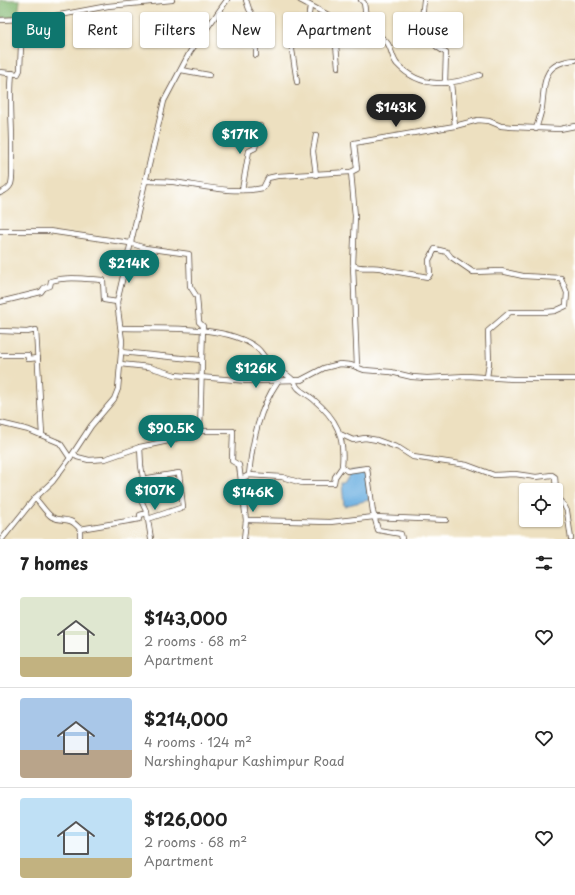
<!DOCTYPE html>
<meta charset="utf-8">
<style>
body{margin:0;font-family:"Playpen Sans",sans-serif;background:#f2f2f2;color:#222;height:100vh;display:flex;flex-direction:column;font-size:15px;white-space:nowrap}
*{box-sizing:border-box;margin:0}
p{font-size:13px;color:#767676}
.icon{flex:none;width:22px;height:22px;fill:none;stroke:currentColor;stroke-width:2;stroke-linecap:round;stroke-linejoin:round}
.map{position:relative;height:539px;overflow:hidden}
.details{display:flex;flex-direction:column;background:#fff;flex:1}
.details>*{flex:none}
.guide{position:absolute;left:12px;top:12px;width:551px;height:36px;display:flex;gap:8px}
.buttons{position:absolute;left:519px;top:483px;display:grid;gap:8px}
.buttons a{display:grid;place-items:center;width:44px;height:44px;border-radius:4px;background:#fff;box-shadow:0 1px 3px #0004;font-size:20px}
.price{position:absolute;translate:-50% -34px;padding:0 9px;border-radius:14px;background:#0f766e;color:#fff;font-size:13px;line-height:26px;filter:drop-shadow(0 1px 2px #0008)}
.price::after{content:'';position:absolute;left:50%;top:24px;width:12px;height:9px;margin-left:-6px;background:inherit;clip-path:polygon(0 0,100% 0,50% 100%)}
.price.selected{background:#222;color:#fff}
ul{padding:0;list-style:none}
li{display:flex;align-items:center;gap:12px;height:100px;padding:0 20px}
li+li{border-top:1px solid #e0e0e0}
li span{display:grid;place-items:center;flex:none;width:112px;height:80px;border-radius:4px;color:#555}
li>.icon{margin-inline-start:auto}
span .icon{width:48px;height:48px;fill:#fffc;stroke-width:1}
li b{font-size:17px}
h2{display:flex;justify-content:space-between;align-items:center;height:48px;padding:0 20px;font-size:17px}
.pill{padding:0 14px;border-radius:4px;background:#fff;box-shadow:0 1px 3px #0004;font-size:14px;line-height:36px}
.pill.selected{background:#0f766e;color:#fff}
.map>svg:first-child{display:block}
.forest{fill:#86ba74;stroke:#607249}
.water{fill:#6bafe0;stroke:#536c7f}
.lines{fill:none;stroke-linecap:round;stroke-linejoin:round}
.minor-casing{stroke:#564536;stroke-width:6}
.minor{stroke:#fff;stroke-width:4.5}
</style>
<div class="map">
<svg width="575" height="539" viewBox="0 0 575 539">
<rect width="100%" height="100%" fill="#fff"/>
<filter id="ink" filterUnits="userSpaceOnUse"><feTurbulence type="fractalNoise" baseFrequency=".025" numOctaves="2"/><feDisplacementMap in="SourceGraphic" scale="8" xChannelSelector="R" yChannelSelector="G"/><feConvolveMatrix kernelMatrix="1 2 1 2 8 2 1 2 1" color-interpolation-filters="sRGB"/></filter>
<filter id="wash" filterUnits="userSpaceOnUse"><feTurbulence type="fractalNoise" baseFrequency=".012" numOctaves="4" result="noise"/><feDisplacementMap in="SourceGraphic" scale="16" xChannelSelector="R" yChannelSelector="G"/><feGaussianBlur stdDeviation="0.9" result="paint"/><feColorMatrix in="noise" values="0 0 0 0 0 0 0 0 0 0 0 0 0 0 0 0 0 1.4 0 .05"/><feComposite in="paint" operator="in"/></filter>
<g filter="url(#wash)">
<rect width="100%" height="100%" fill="#ede0c0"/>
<path class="forest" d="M0 0H20L18 15 15 17 0 18Z"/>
<path class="water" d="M361 470 366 474 369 500 344 506 342 483 347 481 351 471Z"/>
</g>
<g filter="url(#ink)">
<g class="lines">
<defs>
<g id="minor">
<path d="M246 0 249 9 256 20V55"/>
<path d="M300 0 330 16 334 23 338 67"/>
<path d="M361 0 364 3 368 30C375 34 384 37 388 44 392 50 392 58 397 64 421 90 451 85 480 75"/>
<path d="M424 0 422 19 437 47 446 53 445 83"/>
<path d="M0 20 44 18 108 6 172 0"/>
<path d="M181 70 209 75"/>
<path d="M0 72 18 74 20 70 22 20"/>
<path d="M297 82 290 37 301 34 307 29 310 6"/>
<path d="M451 83 455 126"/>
<path d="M536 129C538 122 541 114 542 107 545 81 542 63 575 60"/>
<path d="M316 175 313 151 316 135"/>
<path d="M145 181C157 181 168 181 180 183 207 187 235 194 263 188L268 178 277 176 351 172"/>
<path d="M242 190 249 151 255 148 260 126"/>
<path d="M0 193C5 191 9 189 11 184 13 176 12 167 12 159 13 130 9 101 12 73"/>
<path d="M0 231H49L130 243 145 248 189 254 190 286 197 297 199 322 203 326 200 431"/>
<path d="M353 265C364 271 376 264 387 270L428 277 430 274 429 260 435 249 447 252 451 257 473 272 501 271 523 276 561 278 567 293 566 306 555 311 545 312H510L488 331 489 363 487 377"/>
<path d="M0 302 41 292 44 288 50 286 51 281C67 276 87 279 103 280L104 300 117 302"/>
<path d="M121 328C159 329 227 324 257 348 262 352 264 358 269 362 276 369 286 373 293 380 295 382 296 386 298 388 302 392 308 395 313 399 337 419 345 436 342 467L347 471 367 468 373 512 378 530 401 534 402 539"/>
<path d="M0 331 27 332 36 330 42 435"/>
<path d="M121 352 201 360"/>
<path d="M0 355H28V359L38 358"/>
<path d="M120 364 149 367 175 375 248 381 301 380 324 368 340 364 351 365 364 370 391 372 412 377 427 378 467 376 513 379H575"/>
<path d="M357 367 353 265 355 216 351 172 357 169 354 143 455 126 478 120 489 121 501 126 512 127 560 129 575 126"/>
<path d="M0 423 29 430 60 443 70 458"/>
<path d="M340 434 353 440 365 438 377 440 399 448 413 457 467 465 494 475 515 474 536 477 552 475 555 477 556 490"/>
<path d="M140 447 141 466 146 495 140 498 147 513 151 539"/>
<path d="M74 453 77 457 89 460 105 459 140 447 173 440 193 431H233L232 461 239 465 246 520 244 539"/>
<path d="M249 475C252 441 259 409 278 381"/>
<path d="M142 479 179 473 183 507 148 519"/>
<path d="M241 479 249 475 282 477 302 483H334L335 477 342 467"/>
<path d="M556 490 557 498 564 505 567 511 571 539"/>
<path d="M35 498C40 503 46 513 52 517 64 523 68 515 80 529L140 519V515L147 513"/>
<path d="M246 520 330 522 374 517 446 520"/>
<path d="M80 529V539"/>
<path d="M2 539 35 498 53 481 70 458 91 426 114 399 118 389 122 341 117 302 164 101 190 52 227 0"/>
</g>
</defs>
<use href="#minor" class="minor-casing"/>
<use href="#minor" class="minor"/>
</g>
</g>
</svg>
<div class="buttons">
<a><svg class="icon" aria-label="locate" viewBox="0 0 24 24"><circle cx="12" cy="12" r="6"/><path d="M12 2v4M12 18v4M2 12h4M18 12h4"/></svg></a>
</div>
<b class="price selected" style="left:396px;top:128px">$143K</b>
<b class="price" style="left:240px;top:155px">$171K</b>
<b class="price" style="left:129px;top:284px">$214K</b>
<b class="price" style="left:256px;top:389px">$126K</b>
<b class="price" style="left:171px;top:449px">$90.5K</b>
<b class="price" style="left:155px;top:511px">$107K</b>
<b class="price" style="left:253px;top:513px">$146K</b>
<div class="guide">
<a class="pill selected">Buy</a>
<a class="pill">Rent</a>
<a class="pill">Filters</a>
<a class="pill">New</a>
<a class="pill">Apartment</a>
<a class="pill">House</a>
</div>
</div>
<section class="details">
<h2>7 homes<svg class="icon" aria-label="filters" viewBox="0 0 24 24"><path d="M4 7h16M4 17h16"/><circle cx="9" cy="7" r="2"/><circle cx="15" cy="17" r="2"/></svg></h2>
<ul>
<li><span style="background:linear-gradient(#dfe7d0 75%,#c2b280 0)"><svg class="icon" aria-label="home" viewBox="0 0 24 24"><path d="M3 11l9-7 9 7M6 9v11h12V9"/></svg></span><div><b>$143,000</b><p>2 rooms · 68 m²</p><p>Apartment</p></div><svg class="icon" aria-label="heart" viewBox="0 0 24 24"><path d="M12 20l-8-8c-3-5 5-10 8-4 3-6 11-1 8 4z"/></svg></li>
<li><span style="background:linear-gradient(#a9c7e8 65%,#b9a48a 0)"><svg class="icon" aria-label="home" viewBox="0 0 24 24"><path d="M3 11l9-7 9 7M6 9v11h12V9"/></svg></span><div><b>$214,000</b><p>4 rooms · 124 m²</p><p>Narshinghapur Kashimpur Road</p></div><svg class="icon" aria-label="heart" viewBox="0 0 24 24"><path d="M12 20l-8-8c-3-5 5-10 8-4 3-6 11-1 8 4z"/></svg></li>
<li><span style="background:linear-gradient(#bfe0f5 75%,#c2b280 0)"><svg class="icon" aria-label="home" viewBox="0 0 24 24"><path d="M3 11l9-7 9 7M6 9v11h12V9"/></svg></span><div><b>$126,000</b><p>2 rooms · 68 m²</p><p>Apartment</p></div><svg class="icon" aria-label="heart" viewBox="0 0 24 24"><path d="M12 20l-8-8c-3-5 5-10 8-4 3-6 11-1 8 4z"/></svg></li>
</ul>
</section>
